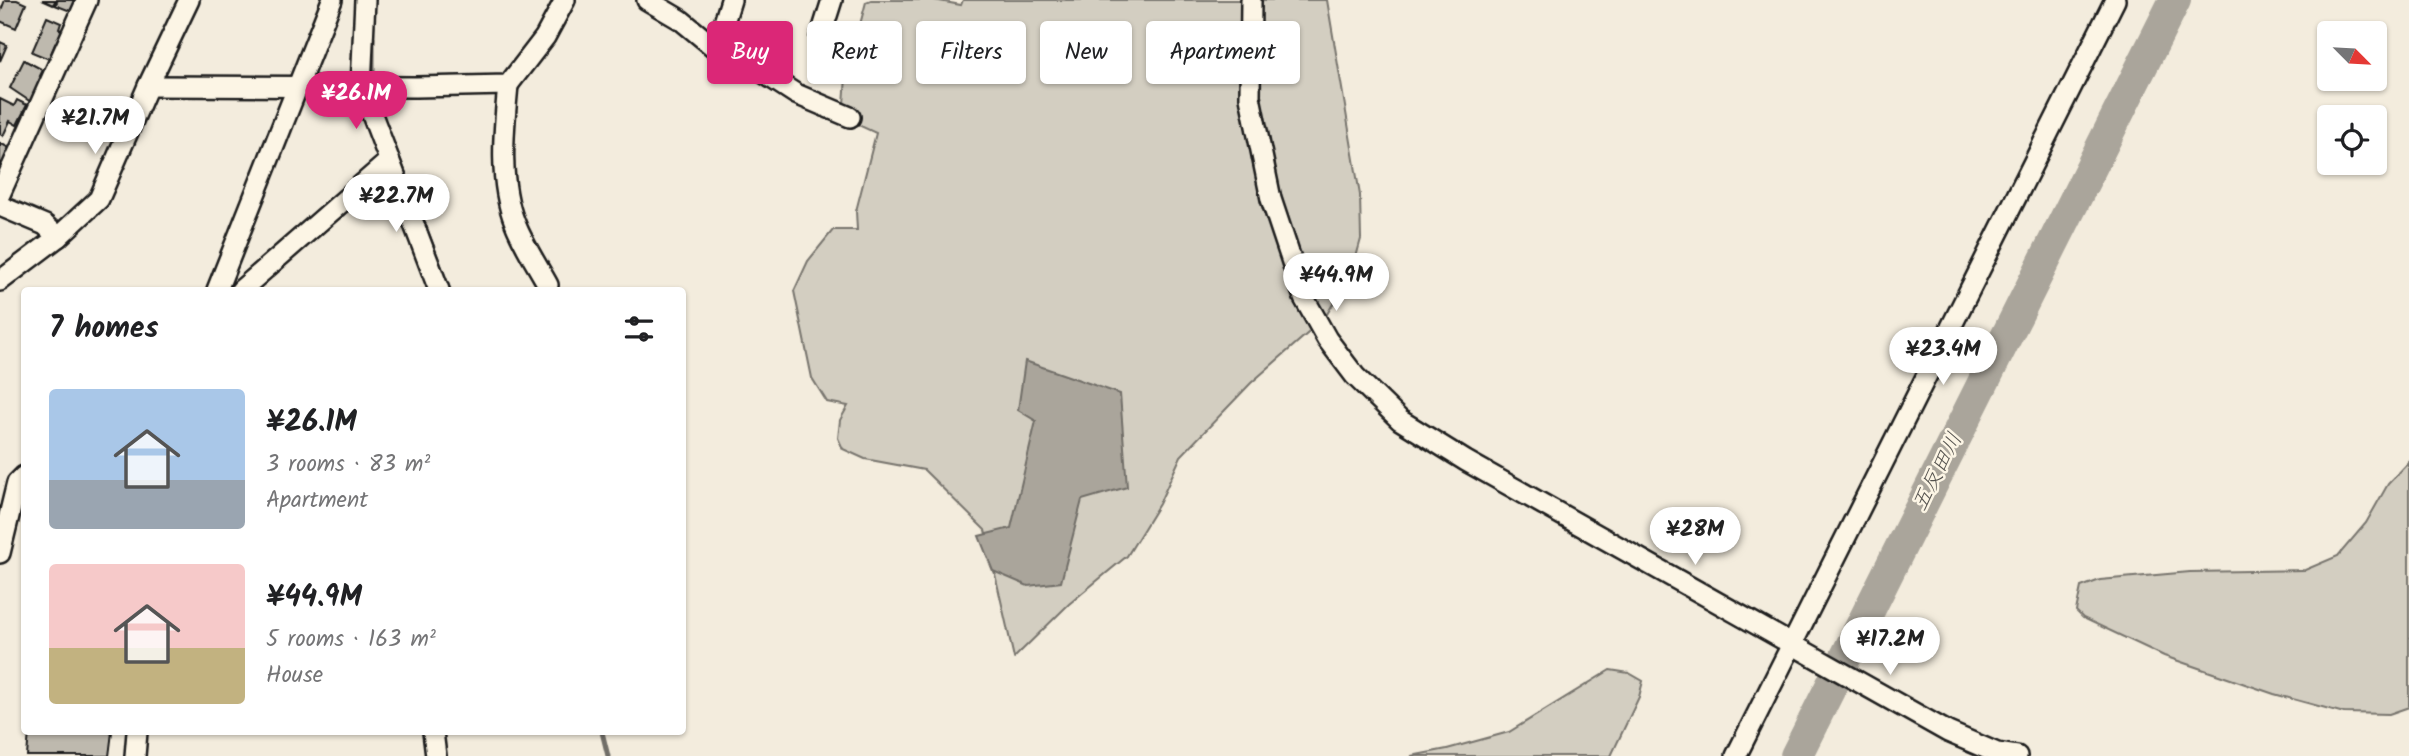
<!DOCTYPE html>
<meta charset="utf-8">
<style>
body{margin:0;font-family:Kalam,"Klee One",sans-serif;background:#f6f6f6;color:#202124;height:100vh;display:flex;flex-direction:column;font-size:26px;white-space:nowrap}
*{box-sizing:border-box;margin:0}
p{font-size:23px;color:#757577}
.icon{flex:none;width:38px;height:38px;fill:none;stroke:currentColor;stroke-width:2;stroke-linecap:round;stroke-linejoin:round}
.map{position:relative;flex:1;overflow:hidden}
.panel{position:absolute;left:21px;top:287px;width:665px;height:448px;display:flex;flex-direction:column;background:#fff;border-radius:7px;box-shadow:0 2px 5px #0004}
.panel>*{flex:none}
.banner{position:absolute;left:707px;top:21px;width:665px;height:63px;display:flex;gap:14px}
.needle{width:46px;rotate:114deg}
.tools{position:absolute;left:2317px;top:21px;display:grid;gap:14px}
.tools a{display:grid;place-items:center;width:70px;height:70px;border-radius:7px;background:#fff;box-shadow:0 2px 5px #0004;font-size:35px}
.price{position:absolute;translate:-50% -60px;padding:0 16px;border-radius:24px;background:#fff;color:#222;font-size:23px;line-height:46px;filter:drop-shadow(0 2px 4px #0008)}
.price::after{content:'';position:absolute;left:50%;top:42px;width:21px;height:16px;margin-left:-10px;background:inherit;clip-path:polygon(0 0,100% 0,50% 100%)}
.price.selected{background:#db2777;color:#fff}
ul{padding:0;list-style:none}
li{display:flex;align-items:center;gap:21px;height:175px;padding:0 28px}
li span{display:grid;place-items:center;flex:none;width:196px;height:140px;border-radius:7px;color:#555}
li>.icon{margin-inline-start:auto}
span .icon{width:84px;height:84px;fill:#fffc;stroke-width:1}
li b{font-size:30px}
h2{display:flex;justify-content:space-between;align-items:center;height:84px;padding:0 28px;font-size:30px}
.chip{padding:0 24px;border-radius:7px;background:#fff;box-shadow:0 2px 5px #0004;font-size:24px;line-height:63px}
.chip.selected{background:#db2777;color:#fff}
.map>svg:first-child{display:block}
.green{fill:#d3cec1;stroke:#78756e;stroke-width:2}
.water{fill:#aaa59b;stroke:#716e68;stroke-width:2}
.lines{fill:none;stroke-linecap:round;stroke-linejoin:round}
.stream{stroke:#716e68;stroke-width:5}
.river{stroke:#aaa59b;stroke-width:32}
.building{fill:#beb9ae;stroke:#1c1c1c;stroke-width:2}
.minor-casing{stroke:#1c1c1c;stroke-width:24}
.minor{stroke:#fcf5e5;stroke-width:19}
.labels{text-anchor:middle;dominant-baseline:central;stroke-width:5;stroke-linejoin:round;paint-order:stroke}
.water-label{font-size:21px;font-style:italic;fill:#55534f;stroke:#fcf5e5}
</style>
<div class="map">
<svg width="2409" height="756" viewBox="0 0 2409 756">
<rect width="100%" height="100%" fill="#f3ecdd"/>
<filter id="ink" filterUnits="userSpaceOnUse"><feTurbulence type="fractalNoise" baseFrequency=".0143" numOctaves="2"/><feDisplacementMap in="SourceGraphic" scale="14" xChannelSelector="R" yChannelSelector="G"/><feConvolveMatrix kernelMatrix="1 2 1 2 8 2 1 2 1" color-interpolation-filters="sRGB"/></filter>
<g filter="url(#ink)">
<g class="green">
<path d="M871 0H934L961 5 963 0H1327L1360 195 1361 239 1352 272 1324 319 1251 383 1181 456 1159 504 1127 556 1069 604 1014 658 985 530 924 470 865 459 843 449 838 438 840 420 848 406 827 402 812 378 794 291 808 261 833 230H857L856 211 876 133 843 118 846 77 866 2Z"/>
<path d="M2409 462V707L2389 714 2344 713 2274 694 2164 656 2083 618 2076 611 2081 587 2100 580 2190 572 2305 570 2338 556 2366 523 2388 484Z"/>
<path d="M1610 670 1629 673 1643 681 1639 697 1611 756H1411L1447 749 1509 732Z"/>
</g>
<path class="water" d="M1025 361 1120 394 1127 487 1082 500 1061 582 1028 586 993 571 979 536 1011 528 1036 421 1018 410Z"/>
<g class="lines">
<g class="stream">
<path d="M373 38V84"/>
<path d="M394 146 449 290"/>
<path d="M602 732 608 756"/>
</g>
<path class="river" d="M1796 756 2175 0"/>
</g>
<g class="building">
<path d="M5 0H17L26 4 16 28 0 21V13Z"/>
<path d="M42 0H79L73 12 55 5 57 2 55 1 53 5Z"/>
<path d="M47 17 61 23 59 29 66 32 60 46 55 44 49 59 32 52Z"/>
<path d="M0 42 7 45 0 61Z"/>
<path d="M24 60 43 70 40 76 43 77 31 102 10 88Z"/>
<path d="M0 99 14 106 17 100 27 105 17 125 10 121 3 136 0 134Z"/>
<path d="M0 143 11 149 0 174Z"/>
<path d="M29 732H112L109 756H27Z"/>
</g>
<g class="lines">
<defs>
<g id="minor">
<path d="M365 0 361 86 439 290"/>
<path d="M647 0 681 20 721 53 762 72 796 94 850 117"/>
<path d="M1251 0 1250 97 1271 199 1304 298 1327 339 1355 376 1400 420 1466 461 1948 732 1997 753 2017 756"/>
<path d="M722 29 731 0"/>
<path d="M820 38 832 0"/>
<path d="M508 85C504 128 498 181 515 223 523 244 537 265 548 285"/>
<path d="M148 86 416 87 508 85 545 37 565 0"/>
<path d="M0 194 87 0"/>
<path d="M0 206 45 225 58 237"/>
<path d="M0 281 58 237 99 199 148 86 189 0"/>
<path d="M217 290 332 0"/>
<path d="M241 290 389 161"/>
<path d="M0 553 17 483 24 476"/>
<path d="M433 732 436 756"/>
<path d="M135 756 137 732"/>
<path d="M1736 756 2115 0"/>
</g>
</defs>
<use href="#minor" class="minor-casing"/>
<use href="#minor" class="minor"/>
</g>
</g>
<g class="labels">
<g class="water-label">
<text transform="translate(1938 472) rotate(-63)">五反田川</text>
</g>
</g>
</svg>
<div class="tools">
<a><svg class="needle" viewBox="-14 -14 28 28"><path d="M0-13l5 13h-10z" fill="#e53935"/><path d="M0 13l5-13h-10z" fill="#757577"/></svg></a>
<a><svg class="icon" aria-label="locate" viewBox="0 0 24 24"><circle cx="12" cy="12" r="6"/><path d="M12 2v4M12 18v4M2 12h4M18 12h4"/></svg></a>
</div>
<b class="price selected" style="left:356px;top:131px">¥26.1M</b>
<b class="price" style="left:95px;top:156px">¥21.7M</b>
<b class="price" style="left:396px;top:234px">¥22.7M</b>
<b class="price" style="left:1336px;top:313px">¥44.9M</b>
<b class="price" style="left:1943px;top:387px">¥23.4M</b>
<b class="price" style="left:1695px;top:567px">¥28M</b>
<b class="price" style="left:1890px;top:677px">¥17.2M</b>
<div class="banner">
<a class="chip selected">Buy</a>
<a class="chip">Rent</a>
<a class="chip">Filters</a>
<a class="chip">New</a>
<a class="chip">Apartment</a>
</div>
<section class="panel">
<h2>7 homes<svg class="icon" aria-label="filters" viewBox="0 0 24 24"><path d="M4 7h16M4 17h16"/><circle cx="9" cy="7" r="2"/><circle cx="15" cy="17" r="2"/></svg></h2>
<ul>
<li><span style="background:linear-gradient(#a9c7e8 65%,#9aa5b1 0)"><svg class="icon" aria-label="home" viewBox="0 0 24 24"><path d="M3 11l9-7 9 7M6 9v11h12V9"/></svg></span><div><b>¥26.1M</b><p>3 rooms · 83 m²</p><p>Apartment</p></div></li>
<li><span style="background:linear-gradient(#f6c9c9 60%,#c2b280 0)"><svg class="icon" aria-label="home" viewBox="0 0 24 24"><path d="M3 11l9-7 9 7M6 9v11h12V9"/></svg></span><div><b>¥44.9M</b><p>5 rooms · 163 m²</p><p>House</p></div></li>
</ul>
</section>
</div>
